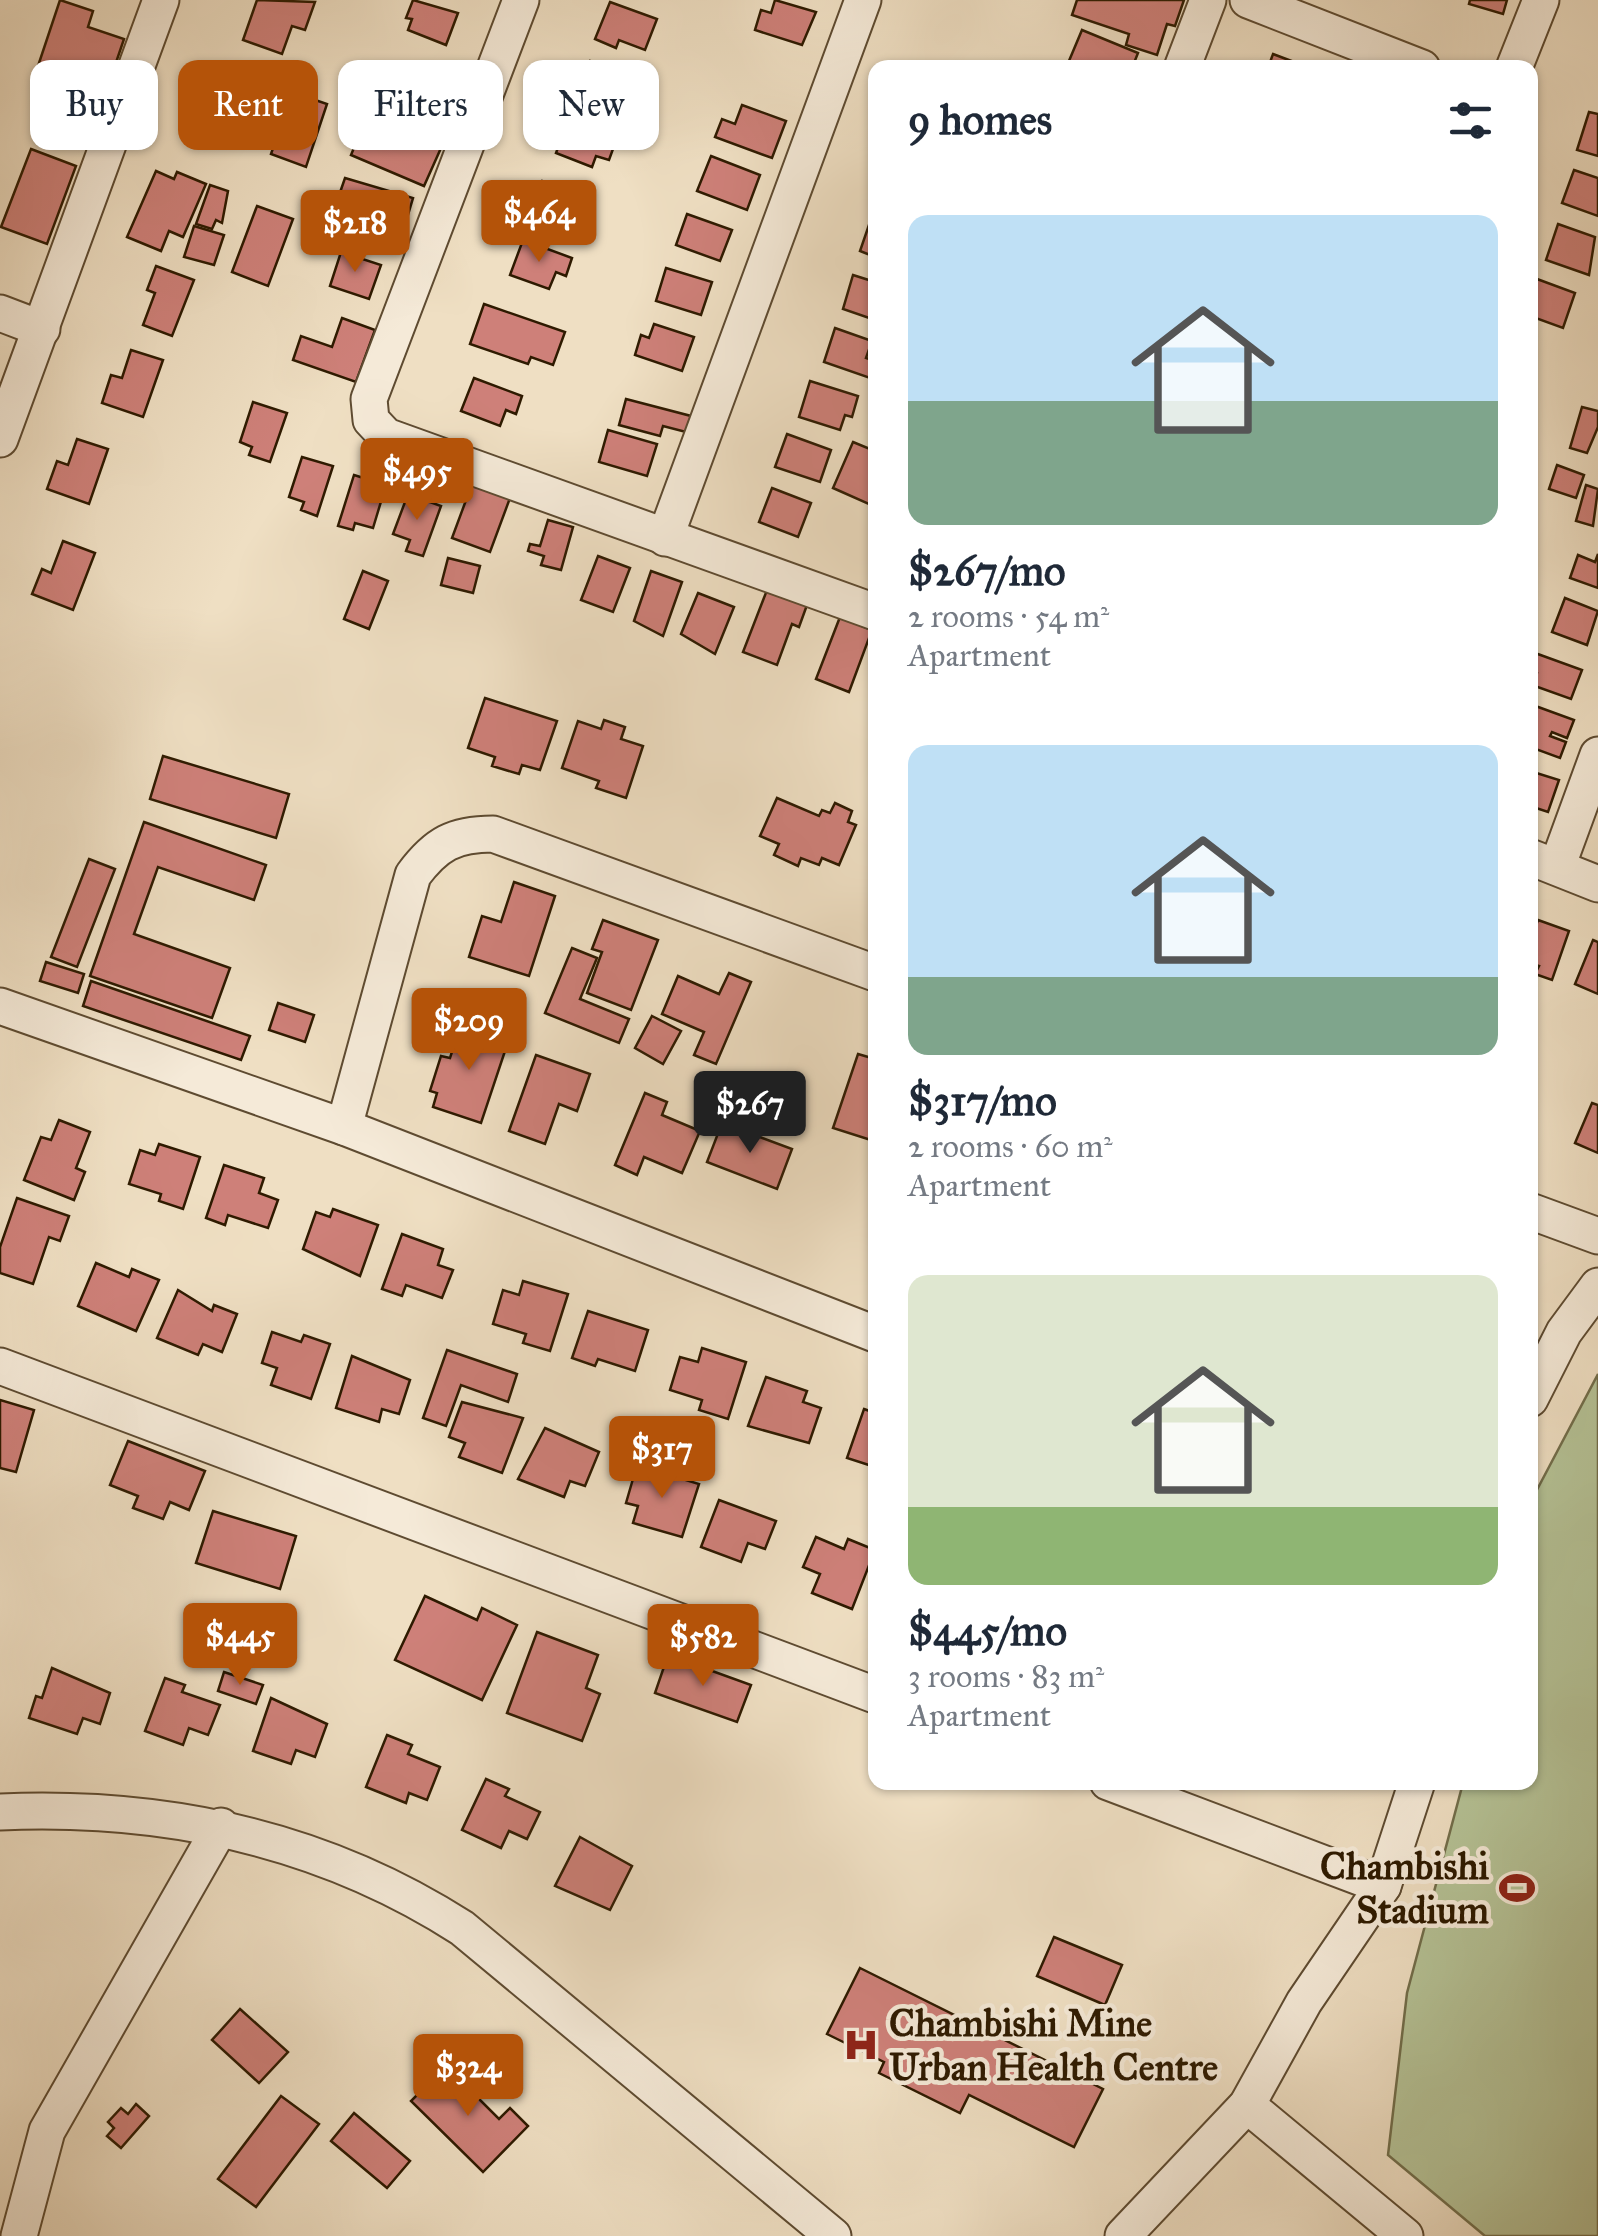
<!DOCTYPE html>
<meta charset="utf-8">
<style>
body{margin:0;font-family:"IM FELL Great Primer",serif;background:#f2f2f3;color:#1f2937;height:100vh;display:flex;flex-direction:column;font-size:38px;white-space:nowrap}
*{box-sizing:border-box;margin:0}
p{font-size:32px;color:#747a83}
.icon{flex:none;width:55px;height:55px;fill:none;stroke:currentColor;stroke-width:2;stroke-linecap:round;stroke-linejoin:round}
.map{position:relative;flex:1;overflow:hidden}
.sheet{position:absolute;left:868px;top:60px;width:670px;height:1730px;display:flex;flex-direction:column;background:#fff;border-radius:20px;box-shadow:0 2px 8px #0004}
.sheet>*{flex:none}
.guide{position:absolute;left:30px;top:60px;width:688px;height:90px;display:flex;gap:20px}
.price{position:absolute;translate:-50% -85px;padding:0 22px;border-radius:10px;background:#b45309;color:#fff;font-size:32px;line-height:65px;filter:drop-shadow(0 2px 5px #0008)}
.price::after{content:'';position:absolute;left:50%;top:60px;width:30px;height:22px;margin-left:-15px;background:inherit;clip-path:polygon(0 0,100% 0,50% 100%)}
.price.on{background:#222;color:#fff}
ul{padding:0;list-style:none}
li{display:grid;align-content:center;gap:20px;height:530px;padding:0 40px}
li span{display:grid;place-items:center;height:310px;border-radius:20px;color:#555}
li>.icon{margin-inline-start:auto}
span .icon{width:180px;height:180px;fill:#fffc;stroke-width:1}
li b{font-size:42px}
h2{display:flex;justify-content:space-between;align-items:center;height:120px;padding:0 40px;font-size:42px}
.pill{padding:0 35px;border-radius:20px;background:#fff;box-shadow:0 2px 8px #0004;font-size:35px;line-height:90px}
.pill.on{background:#b45309;color:#fff}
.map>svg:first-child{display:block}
.green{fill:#b5c296;stroke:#726e4b;stroke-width:2.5}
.building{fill:#ce8079;stroke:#2e1a00;stroke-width:2.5}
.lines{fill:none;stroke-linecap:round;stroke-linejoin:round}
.street-casing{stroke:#5e4b31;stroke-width:39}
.street{stroke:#f5ead8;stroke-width:35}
.labels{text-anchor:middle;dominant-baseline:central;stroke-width:9;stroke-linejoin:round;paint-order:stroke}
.poi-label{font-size:38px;font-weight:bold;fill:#2e1a00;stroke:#f5ead8;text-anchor:end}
</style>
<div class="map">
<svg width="1598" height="2236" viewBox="0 0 1598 2236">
<rect width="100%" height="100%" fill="#efdfc3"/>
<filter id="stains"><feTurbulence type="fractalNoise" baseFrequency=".002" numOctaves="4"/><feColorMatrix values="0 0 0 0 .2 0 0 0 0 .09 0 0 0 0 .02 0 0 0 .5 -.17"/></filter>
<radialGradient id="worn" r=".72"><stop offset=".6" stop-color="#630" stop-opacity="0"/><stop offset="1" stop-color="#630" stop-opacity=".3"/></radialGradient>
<path class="green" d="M1598 1374V2236H1485L1388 2155 1407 1993 1463 1783 1530 1782V1503Z"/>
<g class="building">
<path d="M60 0 93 11 88 27 124 39 105 95 83 88 88 72 65 64 56 89 33 81Z"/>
<path d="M257 0 315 2 305 30 292 26 282 54 243 40Z"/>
<path d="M413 0 458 13 446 45 408 30 412 19 406 18Z"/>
<path d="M775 0 816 12 802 45 755 30 761 10 771 13Z"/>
<path d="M1077 0H1184L1175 26 1167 24 1157 55 1126 45 1129 34 1072 15Z"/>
<path d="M1470 0H1507L1503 14 1469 4Z"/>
<path d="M610 2 657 19 645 50 619 40 616 48 595 39Z"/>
<path d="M1082 30 1138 53 1132 68H1066Z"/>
<path d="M1273 54 1310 68H1268Z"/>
<path d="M590 61 629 76 624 89 631 92 623 114 577 97Z"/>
<path d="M411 64 449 80 437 109 392 91 399 74 405 77Z"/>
<path d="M230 79 265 89 250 146 214 136Z"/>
<path d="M292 92 327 104 306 167 271 154Z"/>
<path d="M742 105 786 121 772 158 715 137 722 119 735 124Z"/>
<path d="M1589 112 1598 114V156L1577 150Z"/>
<path d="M383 119 445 139 424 186 351 155 361 131 375 138Z"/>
<path d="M568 120 617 138 609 160 596 156 592 167 556 153Z"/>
<path d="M31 149 76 166 47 244 1 227Z"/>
<path d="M711 156 760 175 747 210 697 191Z"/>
<path d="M1574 170 1598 178V216L1562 203Z"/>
<path d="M156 171 174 179 177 172 206 184 183 237 169 231 161 251 127 237Z"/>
<path d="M345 178 413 198 399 245 367 236 371 224 343 215 345 210 335 207Z"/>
<path d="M542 181 583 197 576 213 586 216 580 232 526 212Z"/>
<path d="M210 185 228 191 222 223 216 220 212 229 196 224Z"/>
<path d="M257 206 293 219 268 286 232 272Z"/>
<path d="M687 214 732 230 720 261 676 245Z"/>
<path d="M871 219 875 221V257L860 251Z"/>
<path d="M1558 224 1595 237 1589 275 1546 260Z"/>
<path d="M194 226 224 235 214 265 184 257Z"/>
<path d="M523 240 572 258 566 276 556 272 549 289 510 275Z"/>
<path d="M341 252 381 265 369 299 330 286Z"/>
<path d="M156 266 194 280 172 336 143 325 155 293 147 290Z"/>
<path d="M666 268 712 282 701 315 656 301Z"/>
<path d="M853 275 875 282V320L843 309Z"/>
<path d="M1537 279 1575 293 1563 328 1530 316Z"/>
<path d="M484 304 565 332 553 365 531 357 528 364 470 344Z"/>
<path d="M342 318 375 330 356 382 293 360 301 336 332 347Z"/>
<path d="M654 324 694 337 682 371 635 355 641 335 649 338Z"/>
<path d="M835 328 872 341 866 358 875 361 870 378 824 362Z"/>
<path d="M131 350 163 360 143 417 102 403 111 375 122 378Z"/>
<path d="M474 378 522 396 516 414 506 410 500 426 461 411Z"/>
<path d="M810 381 858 396 852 417 845 415 840 430 799 417Z"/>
<path d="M626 399 691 416 686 432 663 426 660 436 619 425Z"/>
<path d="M253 402 287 413 270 462 249 455 252 447 240 442Z"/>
<path d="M1582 407 1598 411V427L1587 453 1570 448Z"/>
<path d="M608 430 657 444 647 476 599 462Z"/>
<path d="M787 434 831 450 820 482 775 467Z"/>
<path d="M77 439 108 449 89 504 47 489 57 461 68 465Z"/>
<path d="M853 442 875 451 871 505 833 488Z"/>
<path d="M302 457 333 466 317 516 301 510 304 502 289 497Z"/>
<path d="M1557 465 1584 475 1576 498 1549 489Z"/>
<path d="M354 475 386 485 373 528 355 523 353 530 338 526Z"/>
<path d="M472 484 510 498 490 552 452 538Z"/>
<path d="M1586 485 1598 489 1593 526 1576 521Z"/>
<path d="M772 488 811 503 798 537 759 522Z"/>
<path d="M408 494 441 506 423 556 406 551 410 540 393 534Z"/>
<path d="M548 520 573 527 561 570 541 565 544 556 528 551 530 544 540 546Z"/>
<path d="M63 541 95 553 73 610 32 594 42 569 51 573Z"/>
<path d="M1598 554V588L1570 578 1578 555 1595 562Z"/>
<path d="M598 556 630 568 613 612 581 600Z"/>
<path d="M448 558 480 566 473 593 441 585Z"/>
<path d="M363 571 388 581 369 629 344 619Z"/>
<path d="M651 571 682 582 663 636 634 621Z"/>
<path d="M767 590 807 605 799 627 792 624 777 665 743 652Z"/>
<path d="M698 593 734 607 715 654 681 634Z"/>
<path d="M1565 598 1598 611 1587 645 1552 632Z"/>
<path d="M840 617 872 630 849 692 816 679Z"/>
<path d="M1535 653 1582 670 1571 699 1532 685 1537 673 1530 668Z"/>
<path d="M485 698 557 721 540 770 522 765 519 774 492 766 495 757 468 748Z"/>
<path d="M1530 704 1574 720 1567 738 1552 732 1550 736 1566 742 1560 758 1530 747Z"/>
<path d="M604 720 625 727 621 739 643 746 626 798 596 788 599 781 562 768 578 721 601 729Z"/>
<path d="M163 756 289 794 276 838 150 799Z"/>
<path d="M1530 771 1559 780 1548 812 1530 806Z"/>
<path d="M777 798 819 816 822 810 830 813 835 803 852 811 848 822 856 825 839 865 822 858 819 865 801 858 798 866 774 855 779 844 760 836Z"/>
<path d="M144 822 266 865 254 900 158 867 134 934 230 968 212 1018 90 976Z"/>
<path d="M89 859 115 869 77 967 51 957Z"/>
<path d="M514 882 555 896 529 976 469 957 482 916 501 922Z"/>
<path d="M603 920 658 940 631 1010 587 993 602 952 592 949Z"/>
<path d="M1538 920 1569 931 1552 980 1535 974 1539 966 1530 963V942Z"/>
<path d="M1593 940 1598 942V994L1575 984Z"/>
<path d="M572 948 597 958 580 999 629 1019 619 1043 545 1013Z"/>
<path d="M46 962 84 974 78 993 40 981Z"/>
<path d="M729 973 751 982 716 1064 694 1055 704 1032 662 1014 678 976 719 994Z"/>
<path d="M91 981 250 1036 241 1060 83 1006Z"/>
<path d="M278 1003 314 1015 305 1042 269 1030Z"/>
<path d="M652 1016 681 1031 663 1064 635 1048Z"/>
<path d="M461 1024 509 1039 481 1123 433 1107 437 1093 430 1091 441 1056 450 1058Z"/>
<path d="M858 1054 875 1059 874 1141 833 1128Z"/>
<path d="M536 1055 590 1074 577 1111 559 1104 545 1144 509 1131Z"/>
<path d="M645 1093 667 1102 662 1115 700 1131 682 1173 644 1157 637 1175 615 1165Z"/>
<path d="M1592 1103 1598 1105V1153L1575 1143Z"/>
<path d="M59 1120 90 1132 76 1168 85 1172 74 1200 24 1180 41 1137 51 1140Z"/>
<path d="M722 1123 792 1149 777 1189 707 1162Z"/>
<path d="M159 1144 200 1157 183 1209 159 1201 161 1194 129 1184 140 1150 155 1155Z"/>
<path d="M224 1165 264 1178 259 1193 278 1200 268 1228 228 1215 225 1225 206 1218Z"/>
<path d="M17 1198 69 1216 60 1241 49 1237 33 1284 0 1273V1247Z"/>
<path d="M333 1209 378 1225 360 1276 303 1249 316 1212 330 1217Z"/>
<path d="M402 1234 443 1249 438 1265 453 1270 442 1298 406 1285 402 1296 382 1289Z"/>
<path d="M96 1263 129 1277 132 1269 159 1280 136 1331 78 1306Z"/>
<path d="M523 1281 568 1294 550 1351 523 1343 526 1334 493 1324 503 1290 519 1295Z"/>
<path d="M178 1290 212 1311 214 1305 237 1314 222 1352 203 1344 198 1355 157 1338Z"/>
<path d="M588 1311 648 1330 635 1371 598 1359 595 1366 572 1358Z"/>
<path d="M272 1332 301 1342 304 1335 330 1344 311 1399 271 1385 277 1368 262 1363Z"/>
<path d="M702 1348 746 1362 728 1419 699 1410 702 1400 670 1390 680 1357 698 1362Z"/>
<path d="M447 1350 517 1374 508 1402 461 1385 446 1426 423 1418Z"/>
<path d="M352 1356 410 1380 399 1414 382 1409 379 1422 336 1408Z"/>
<path d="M766 1377 807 1391 803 1402 821 1408 809 1443 748 1426Z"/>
<path d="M0 1400 34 1410 16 1472 0 1468Z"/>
<path d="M462 1402 523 1418 502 1473 459 1457 465 1443 449 1437Z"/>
<path d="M864 1409 875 1413V1474V1467L847 1458Z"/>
<path d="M545 1428 599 1452 585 1486 570 1481 564 1497 518 1479Z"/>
<path d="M128 1441 205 1471 189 1510 170 1502 163 1519 133 1508 138 1496 110 1485Z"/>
<path d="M637 1465 699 1484 682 1537 633 1523 638 1506 626 1503Z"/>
<path d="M719 1500 776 1521 765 1549 748 1543 741 1562 701 1547Z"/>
<path d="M213 1511 296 1536 280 1589 196 1563Z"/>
<path d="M816 1537 844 1549 848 1539 875 1550 852 1609 812 1593 820 1574 803 1567Z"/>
<path d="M425 1596 477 1620 482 1608 517 1625 482 1700 395 1660Z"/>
<path d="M537 1632 598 1655 586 1688 600 1694 582 1741 507 1713Z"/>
<path d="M668 1655 751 1685 737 1722 655 1693Z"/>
<path d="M52 1668 110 1693 100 1724 83 1718 77 1734 29 1718 36 1696 42 1698Z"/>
<path d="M224 1672 263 1685 256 1704 218 1691Z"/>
<path d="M165 1678 185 1685 182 1692 220 1705 208 1735 189 1728 183 1745 145 1731Z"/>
<path d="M271 1698 327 1724 315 1757 296 1750 291 1764 253 1751Z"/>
<path d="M387 1735 412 1745 408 1754 440 1767 427 1800 409 1793 406 1803 366 1787Z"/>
<path d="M486 1779 509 1789 505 1796 540 1812 527 1839 509 1831 501 1848 462 1830Z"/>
<path d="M580 1837 632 1866 610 1910 555 1886Z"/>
<path d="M1054 1937 1122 1965 1105 2005 1037 1976Z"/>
<path d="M860 1968 1103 2089 1074 2147 969 2095 960 2113 879 2073 884 2062 827 2034Z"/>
<path d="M240 2009 288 2052 259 2083 212 2040Z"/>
<path d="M446 2066 499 2119 510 2108 528 2126 483 2172 411 2101Z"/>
<path d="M281 2096 319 2124 256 2207 218 2179Z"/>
<path d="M136 2104 149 2116 121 2148 107 2136 114 2128 108 2122 121 2108 128 2114Z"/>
<path d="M354 2113 410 2161 387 2188 331 2141Z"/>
</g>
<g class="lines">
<defs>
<g id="street">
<path d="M521 0 369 399 371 420 386 436 875 612"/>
<path d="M1248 0 1422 68"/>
<path d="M1182 68 1208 0"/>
<path d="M1514 68 1541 0"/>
<path d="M0 313 42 329"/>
<path d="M0 439 161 0"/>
<path d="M665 538 863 0"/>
<path d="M1530 857 1598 884"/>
<path d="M1557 867 1598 755"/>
<path d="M0 1006 344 1127 875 1334"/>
<path d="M344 1127 413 875C436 844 454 834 493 834L875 973"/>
<path d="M1530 1211 1598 1236"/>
<path d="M0 1366 875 1695"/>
<path d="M1530 1399 1564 1332 1598 1286"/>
<path d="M1108 1782 1383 1886"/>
<path d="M0 1812C166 1805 322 1838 462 1928L833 2236"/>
<path d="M1247 2105 1405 2236"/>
<path d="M19 2236 47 2131 221 1826"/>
<path d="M1123 2236 1247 2105 1304 2002 1383 1886 1417 1782"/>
</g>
</defs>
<use href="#street" class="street-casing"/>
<use href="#street" class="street"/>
</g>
<defs>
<symbol id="stadium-bare" viewBox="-9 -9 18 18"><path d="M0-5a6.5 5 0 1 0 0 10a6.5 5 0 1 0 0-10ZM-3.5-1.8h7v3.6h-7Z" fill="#8f2418" stroke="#f5ead8" stroke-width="2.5" paint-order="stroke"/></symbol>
<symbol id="hospital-bare" viewBox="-9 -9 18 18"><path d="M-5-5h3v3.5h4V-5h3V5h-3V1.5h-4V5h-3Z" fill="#8f2418" stroke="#f5ead8" stroke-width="2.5" paint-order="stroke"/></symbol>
</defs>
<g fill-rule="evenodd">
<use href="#stadium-bare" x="1492" y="1863" width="50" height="50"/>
<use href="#hospital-bare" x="836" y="2020" width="50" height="50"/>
</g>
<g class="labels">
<g class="poi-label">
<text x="1489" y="1866">Chambishi<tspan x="1489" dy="44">Stadium</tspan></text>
<text x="889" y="2023" text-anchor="start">Chambishi Mine<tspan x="889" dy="44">Urban Health Centre</tspan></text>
</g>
</g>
<rect width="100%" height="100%" filter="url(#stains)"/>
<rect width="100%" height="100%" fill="url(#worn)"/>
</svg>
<b class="price" style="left:539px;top:265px">$464</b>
<b class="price" style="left:355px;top:275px">$218</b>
<b class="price" style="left:417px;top:523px">$495</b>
<b class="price" style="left:469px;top:1073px">$209</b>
<b class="price on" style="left:750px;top:1156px">$267</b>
<b class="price" style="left:662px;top:1501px">$317</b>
<b class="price" style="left:240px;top:1688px">$445</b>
<b class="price" style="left:703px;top:1689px">$582</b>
<b class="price" style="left:468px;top:2119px">$324</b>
<div class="guide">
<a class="pill">Buy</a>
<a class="pill on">Rent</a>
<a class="pill">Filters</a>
<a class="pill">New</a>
</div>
<section class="sheet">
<h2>9 homes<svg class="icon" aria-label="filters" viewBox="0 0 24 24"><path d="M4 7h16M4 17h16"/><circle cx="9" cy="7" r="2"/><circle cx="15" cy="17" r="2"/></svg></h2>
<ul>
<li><span style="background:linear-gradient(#bfe0f5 60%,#7fa58c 0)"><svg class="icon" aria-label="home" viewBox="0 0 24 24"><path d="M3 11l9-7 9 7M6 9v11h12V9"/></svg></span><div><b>$267/mo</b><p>2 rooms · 54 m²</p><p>Apartment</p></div></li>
<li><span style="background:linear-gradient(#bfe0f5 75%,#7fa58c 0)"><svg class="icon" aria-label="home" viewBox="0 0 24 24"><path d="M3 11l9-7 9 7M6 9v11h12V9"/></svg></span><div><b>$317/mo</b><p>2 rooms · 60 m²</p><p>Apartment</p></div></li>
<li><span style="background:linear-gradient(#dfe7d0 75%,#8fb573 0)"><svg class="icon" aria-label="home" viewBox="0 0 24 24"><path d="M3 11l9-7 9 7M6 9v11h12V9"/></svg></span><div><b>$445/mo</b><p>3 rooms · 83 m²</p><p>Apartment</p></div></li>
</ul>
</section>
</div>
